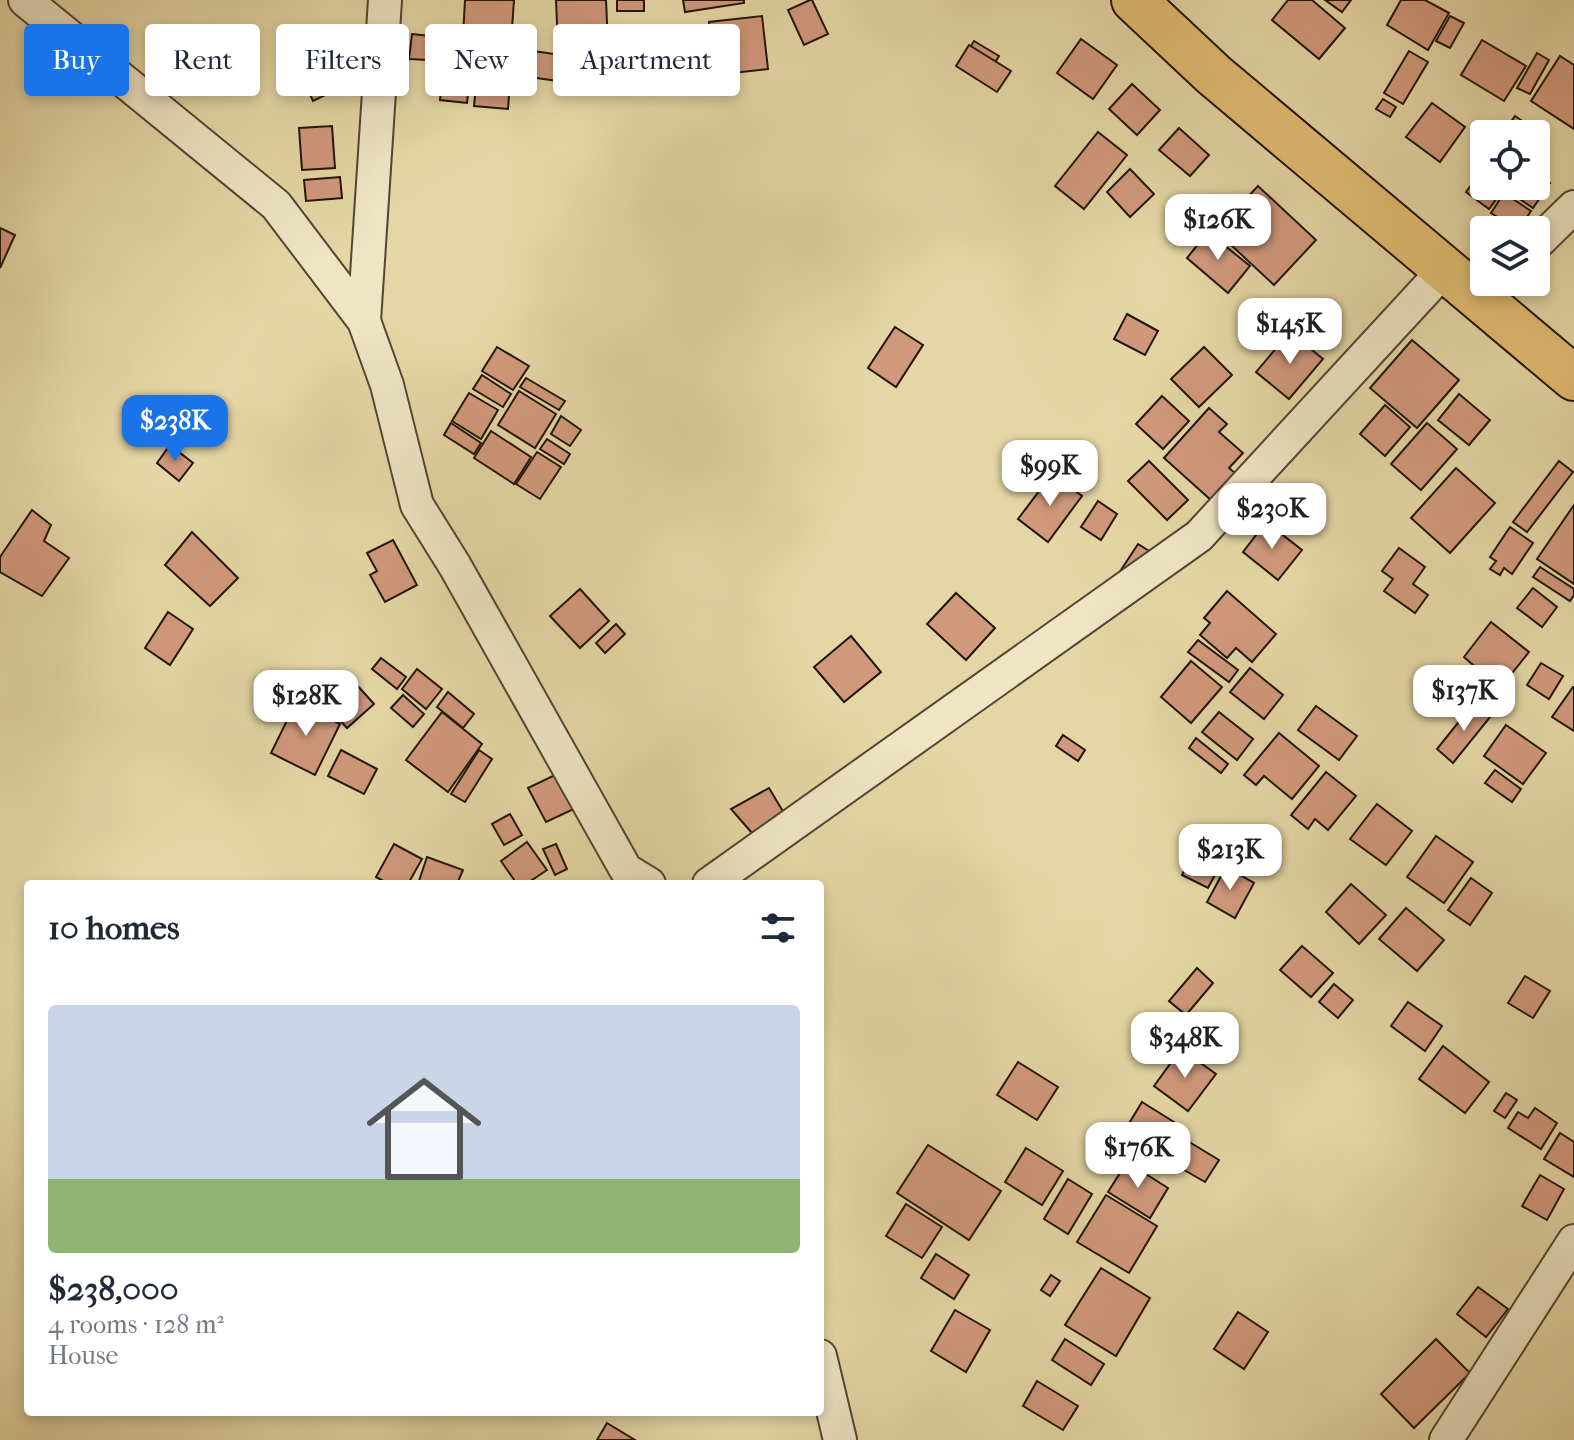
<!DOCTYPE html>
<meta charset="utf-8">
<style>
body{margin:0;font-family:"IM FELL French Canon",serif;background:#f6f6f7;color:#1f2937;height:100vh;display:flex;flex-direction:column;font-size:30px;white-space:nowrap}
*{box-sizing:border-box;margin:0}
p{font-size:26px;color:#747a83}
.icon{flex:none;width:44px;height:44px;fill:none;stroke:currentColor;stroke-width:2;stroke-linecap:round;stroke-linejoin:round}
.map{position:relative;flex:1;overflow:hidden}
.side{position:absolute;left:24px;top:880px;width:800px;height:536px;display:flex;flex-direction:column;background:#fff;border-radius:8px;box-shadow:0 4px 12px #0003}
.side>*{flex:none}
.top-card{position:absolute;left:24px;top:24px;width:800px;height:72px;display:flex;gap:16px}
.controls{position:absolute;left:1470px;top:120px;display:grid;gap:16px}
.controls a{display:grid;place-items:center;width:80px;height:80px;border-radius:8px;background:#fff;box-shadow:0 4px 12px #0003;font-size:40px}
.price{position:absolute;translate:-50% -68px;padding:0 18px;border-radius:16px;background:#fff;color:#222;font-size:26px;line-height:52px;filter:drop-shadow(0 2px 4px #0008)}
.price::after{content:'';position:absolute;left:50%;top:48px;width:24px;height:18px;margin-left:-12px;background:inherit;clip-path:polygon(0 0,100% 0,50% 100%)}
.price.active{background:#1a73e8;color:#fff}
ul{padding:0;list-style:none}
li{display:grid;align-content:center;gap:16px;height:424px;padding:0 24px}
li+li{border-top:2px solid #e0e1e3}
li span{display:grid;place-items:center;height:248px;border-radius:8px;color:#555}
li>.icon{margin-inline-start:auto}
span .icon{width:144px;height:144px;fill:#fffc;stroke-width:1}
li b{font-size:34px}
h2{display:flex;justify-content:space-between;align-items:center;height:96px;padding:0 24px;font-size:34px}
.tag{padding:0 28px;border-radius:8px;background:#fff;box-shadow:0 4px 12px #0003;font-size:28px;line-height:72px}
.tag.active{background:#1a73e8;color:#fff}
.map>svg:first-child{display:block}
.building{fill:#d1997c;stroke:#21150b;stroke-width:2}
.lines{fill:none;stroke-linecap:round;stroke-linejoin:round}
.street-casing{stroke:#524632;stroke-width:36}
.highway-casing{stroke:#21150b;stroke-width:48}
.street{stroke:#eee5c4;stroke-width:32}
.highway{stroke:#e2bc72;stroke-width:44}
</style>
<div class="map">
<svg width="1574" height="1440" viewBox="0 0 1574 1440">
<rect width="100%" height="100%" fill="#e5d7a5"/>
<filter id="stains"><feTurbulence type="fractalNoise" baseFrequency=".0025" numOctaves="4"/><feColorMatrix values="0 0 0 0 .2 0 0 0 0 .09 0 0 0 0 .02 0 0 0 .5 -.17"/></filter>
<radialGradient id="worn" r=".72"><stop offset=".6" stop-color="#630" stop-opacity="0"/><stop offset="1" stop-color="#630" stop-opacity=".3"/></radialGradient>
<g class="building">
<path d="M465 0H514L510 58 462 54Z"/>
<path d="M556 0H606L608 45 558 47Z"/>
<rect x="617" y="0" width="27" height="11"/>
<path d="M683 0H744V3L685 12Z"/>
<path d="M810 0H812L828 34 804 45 788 10Z"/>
<path d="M1288 0H1312L1345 28 1319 59 1272 20Z"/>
<path d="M1325 0H1351L1342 12Z"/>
<path d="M1401 0H1425L1449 13 1428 50 1387 25Z"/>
<path d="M762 16 768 69 715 75 709 22Z"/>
<path d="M1450 16 1464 23 1450 48 1436 41Z"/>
<path d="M349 27 350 51 302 54 300 30Z"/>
<path d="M412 34 430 36 428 60 409 59Z"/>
<path d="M1081 39 1117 65 1093 99 1057 73Z"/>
<path d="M1482 40 1526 66 1504 101 1461 75Z"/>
<path d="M974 41 999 56 983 82 958 67Z"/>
<path d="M969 45 1011 71 997 92 956 66Z"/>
<path d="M533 51 569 56 565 82 529 77Z"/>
<path d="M1409 51 1428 62 1403 104 1384 93Z"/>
<path d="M1537 53 1549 60 1530 94 1517 88Z"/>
<path d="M1560 56 1574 65V129L1531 101Z"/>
<path d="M444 62 471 65 467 103 440 100Z"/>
<path d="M331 63 342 87 313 101 302 76Z"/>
<path d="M478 66 511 68 508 109 474 106Z"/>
<path d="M1132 84 1160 110 1137 135 1109 109Z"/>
<path d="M1383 99 1396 107 1390 117 1376 109Z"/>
<path d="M1432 103 1465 127 1440 162 1406 137Z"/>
<path d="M1515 116 1542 134 1536 144V134H1503Z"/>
<path d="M332 126 335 168 302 170 299 128Z"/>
<path d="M1179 128 1209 155 1190 176 1159 150Z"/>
<path d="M1098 132 1127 155 1084 209 1055 186Z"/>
<path d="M1130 169 1154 194 1130 217 1107 192Z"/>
<path d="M1483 169 1484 186H1506L1489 209 1466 192Z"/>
<path d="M1536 173 1550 183 1533 208 1508 191 1511 186H1536Z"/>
<path d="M340 177 342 198 306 201 304 180Z"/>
<path d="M1258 186 1316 240 1274 285 1216 231Z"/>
<path d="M1504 193 1531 211 1518 230 1491 213Z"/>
<path d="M0 228 15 235 0 268Z"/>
<path d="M1208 232 1250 266 1228 293 1187 258Z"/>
<path d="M1127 314 1158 331 1145 355 1114 339Z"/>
<path d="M895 327 923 345 896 387 868 368Z"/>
<path d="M1290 332 1323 359 1289 399 1256 372Z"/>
<path d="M1412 340 1459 380 1417 428 1370 388Z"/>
<path d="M497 347 529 366 513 390 482 371Z"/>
<path d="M1204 347 1232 375 1199 407 1171 379Z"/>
<path d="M482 375 511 394 503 407 473 389Z"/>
<path d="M526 378 565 401 559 410 520 387Z"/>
<path d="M519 391 556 414 535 448 498 425Z"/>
<path d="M469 393 498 410 481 439 452 421Z"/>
<path d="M1459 394 1490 420 1469 445 1438 420Z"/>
<path d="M1162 396 1189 421 1163 449 1136 424Z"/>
<path d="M1385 405 1410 427 1385 456 1360 434Z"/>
<path d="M1209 408 1227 424 1219 432 1243 453 1229 468 1236 474 1212 501 1164 458Z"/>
<path d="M561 416 581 430 570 446 551 434Z"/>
<path d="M451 423 481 443 474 454 444 435Z"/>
<path d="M1427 423 1457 449 1421 490 1391 464Z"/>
<path d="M491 431 531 457 514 484 474 458Z"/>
<path d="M547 439 570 454 564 464 540 449Z"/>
<path d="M170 445 193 463 179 481 157 463Z"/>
<path d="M537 452 561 467 540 499 516 484Z"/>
<path d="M1149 461 1188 500 1167 520 1128 481Z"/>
<path d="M1559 461 1573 472 1527 532 1513 522Z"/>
<path d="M1456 468 1495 503 1450 553 1411 518Z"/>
<path d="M1052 474 1082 496 1048 542 1018 519Z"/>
<path d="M1098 501 1117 514 1101 540 1081 527Z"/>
<path d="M1574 505V584L1537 559Z"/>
<path d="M32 510 51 525 44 541 69 558 42 596 0 572V557Z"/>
<path d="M1266 522 1302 550 1278 580 1243 552Z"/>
<path d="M1510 527 1533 543 1512 574 1504 568 1500 575 1490 569 1496 561 1490 557Z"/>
<path d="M192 532 238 578 210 606 165 565Z"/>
<path d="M393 540 417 585 385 602 370 575 377 571 367 553Z"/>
<path d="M1138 544 1154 554 1117 576Z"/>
<path d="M1399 548 1425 567 1413 584 1428 595 1415 613 1384 591 1393 579 1382 571Z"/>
<path d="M1540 567 1574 589V595L1570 601 1533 577Z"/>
<path d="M1533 588 1557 607 1542 627 1517 608Z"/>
<path d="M580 589 609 621 580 648 550 616Z"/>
<path d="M1227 591 1276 634 1252 662 1236 648 1227 658 1200 635 1210 623 1204 618Z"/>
<path d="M956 593 995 628 966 660 927 624Z"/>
<path d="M168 612 193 629 170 665 145 648Z"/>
<path d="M1491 622 1529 652 1501 687 1488 677 1478 691 1463 680 1473 665 1464 657Z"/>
<path d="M616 624 625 634 605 653 596 643Z"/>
<path d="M851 636 881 672 844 702 814 667Z"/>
<path d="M1198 640 1238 670 1229 682 1188 652Z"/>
<path d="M381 658 406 677 397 689 372 669Z"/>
<path d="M1191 661 1222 687 1191 723 1161 697Z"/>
<path d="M1541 663 1563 676 1549 699 1527 685Z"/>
<path d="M1250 668 1283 695 1264 719 1230 692Z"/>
<path d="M417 669 442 689 426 709 402 689Z"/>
<path d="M346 673 374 704 347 728 319 698Z"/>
<path d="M1449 677 1470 692 1459 707 1438 693Z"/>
<path d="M1573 687H1574V731L1552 717Z"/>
<path d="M448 692 474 714 463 728 437 707Z"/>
<path d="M403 695 424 714 413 727 391 708Z"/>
<path d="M296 702 340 724 315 775 271 753Z"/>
<path d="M1474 703 1491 716 1453 763 1437 749Z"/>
<path d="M1316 706 1357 736 1339 760 1298 730Z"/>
<path d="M442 712 482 744 448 792 406 760Z"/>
<path d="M1219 712 1253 739 1237 760 1202 732Z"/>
<path d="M1506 725 1546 753 1523 784 1484 756Z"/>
<path d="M1279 733 1319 766 1292 799 1264 776 1256 785 1244 775Z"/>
<path d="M1063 735 1085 750 1078 761 1056 746Z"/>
<path d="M1196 738 1228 764 1221 773 1189 748Z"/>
<path d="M341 750 377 769 364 794 328 776Z"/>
<path d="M479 750 492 759 465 802 451 794Z"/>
<path d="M1495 770 1521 789 1512 802 1485 783Z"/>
<path d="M1326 772 1356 796 1328 830 1315 819 1308 829 1291 815Z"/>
<path d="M559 773 576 808 546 822 528 788Z"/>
<path d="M769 788 784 813 772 826 752 833 731 809Z"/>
<path d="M1377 804 1412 831 1386 865 1350 839Z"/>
<path d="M510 814 522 835 504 845 492 824Z"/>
<path d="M1436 836 1473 862 1444 903 1407 877Z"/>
<path d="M527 842 547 870 526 884H517L501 861Z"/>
<path d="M394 844 422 859 408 884H389L376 877Z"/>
<path d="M556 844 567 869 555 875 543 849Z"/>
<path d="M1196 846 1223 860 1208 888 1182 875Z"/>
<path d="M427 857 463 870 457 884H418Z"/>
<path d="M1226 867 1254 883 1235 918 1207 902Z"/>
<path d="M1471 878 1492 893 1470 925 1448 910Z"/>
<path d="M1351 884 1386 915 1359 944 1326 912Z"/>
<path d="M1406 908 1444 940 1417 971 1379 939Z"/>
<path d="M1302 946 1333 973 1311 997 1280 970Z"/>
<path d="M1197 968 1213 983 1186 1015 1169 1001Z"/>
<path d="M1525 976 1550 991 1533 1018 1508 1003Z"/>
<path d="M1334 984 1353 1000 1338 1018 1319 1002Z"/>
<path d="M1408 1002 1442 1026 1425 1051 1391 1026Z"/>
<path d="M1443 1046 1489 1082 1465 1113 1419 1079Z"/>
<path d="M1181 1049 1216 1074 1188 1111 1154 1086Z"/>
<path d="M1018 1062 1058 1087 1037 1120 997 1095Z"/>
<path d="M1506 1093 1517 1100 1505 1118 1494 1111Z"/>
<path d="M1142 1102 1182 1127 1159 1165 1119 1140Z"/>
<path d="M1535 1108 1557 1123 1541 1149 1508 1128 1518 1112 1528 1118Z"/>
<path d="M1560 1133 1574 1142V1177L1544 1159Z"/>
<path d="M1186 1140 1219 1160 1205 1182 1172 1163Z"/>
<path d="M928 1145 1001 1191 969 1240 897 1193Z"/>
<path d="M1026 1148 1063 1171 1042 1205 1005 1182Z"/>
<path d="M1127 1162 1168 1188 1150 1218 1108 1192Z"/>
<path d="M1540 1175 1564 1189 1547 1220 1522 1206Z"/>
<path d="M1068 1179 1092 1194 1068 1234 1044 1219Z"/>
<path d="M1106 1195 1157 1226 1129 1273 1077 1242Z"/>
<path d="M906 1204 942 1227 922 1258 886 1236Z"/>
<path d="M936 1254 969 1275 954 1299 921 1278Z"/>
<path d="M1101 1268 1150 1298 1116 1356 1065 1325Z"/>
<path d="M1051 1275 1060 1281 1050 1296 1041 1290Z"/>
<path d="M1478 1287 1508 1309 1486 1337 1457 1314Z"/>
<path d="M955 1310 990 1330 966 1372 931 1351Z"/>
<path d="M1238 1312 1268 1332 1244 1369 1214 1349Z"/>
<path d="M1065 1339 1104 1364 1091 1385 1052 1360Z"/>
<path d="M1436 1339 1470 1373 1414 1428 1381 1394Z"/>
<path d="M1037 1381 1078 1406 1063 1430 1023 1406Z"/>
<path d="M607 1423 635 1440H597Z"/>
</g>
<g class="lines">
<defs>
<g id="street">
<path d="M25 0 276 205 364 321 387 385 417 505 455 566 626 870 649 884"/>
<path d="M1536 244 1574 207"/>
<path d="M364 321 385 0"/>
<path d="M709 884 1199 536 1445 269"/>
<path d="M820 1356 840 1440"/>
<path d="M1446 1440 1574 1241"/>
</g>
<path id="highway" d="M1134 0 1214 75 1574 378"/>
</defs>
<use href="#street" class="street-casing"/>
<use href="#highway" class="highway-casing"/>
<use href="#street" class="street"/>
<use href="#highway" class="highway"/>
</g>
<rect width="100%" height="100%" filter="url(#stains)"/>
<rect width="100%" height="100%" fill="url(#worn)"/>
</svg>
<div class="controls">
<a><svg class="icon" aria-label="locate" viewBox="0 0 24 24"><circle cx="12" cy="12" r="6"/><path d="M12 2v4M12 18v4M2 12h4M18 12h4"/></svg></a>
<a><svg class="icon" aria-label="layers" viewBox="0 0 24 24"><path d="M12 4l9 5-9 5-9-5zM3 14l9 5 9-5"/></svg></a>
</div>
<b class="price" style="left:1218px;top:262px">$126K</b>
<b class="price" style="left:1290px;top:366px">$145K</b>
<b class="price active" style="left:175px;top:463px">$238K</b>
<b class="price" style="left:1050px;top:508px">$99K</b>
<b class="price" style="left:1272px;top:551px">$230K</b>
<b class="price" style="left:1464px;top:733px">$137K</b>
<b class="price" style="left:306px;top:738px">$128K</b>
<b class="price" style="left:1230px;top:892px">$213K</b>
<b class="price" style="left:1185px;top:1080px">$348K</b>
<b class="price" style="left:1138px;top:1190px">$176K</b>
<div class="top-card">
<a class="tag active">Buy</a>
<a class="tag">Rent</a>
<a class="tag">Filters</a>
<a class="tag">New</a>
<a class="tag">Apartment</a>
</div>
<section class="side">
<h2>10 homes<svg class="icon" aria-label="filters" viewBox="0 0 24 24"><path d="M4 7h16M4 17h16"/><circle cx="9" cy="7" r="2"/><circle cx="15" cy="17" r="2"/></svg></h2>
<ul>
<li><span style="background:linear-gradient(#c9d6e8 70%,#8fb573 0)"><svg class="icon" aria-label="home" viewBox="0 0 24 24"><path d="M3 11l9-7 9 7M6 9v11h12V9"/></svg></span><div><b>$238,000</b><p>4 rooms · 128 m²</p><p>House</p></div></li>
</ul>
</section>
</div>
